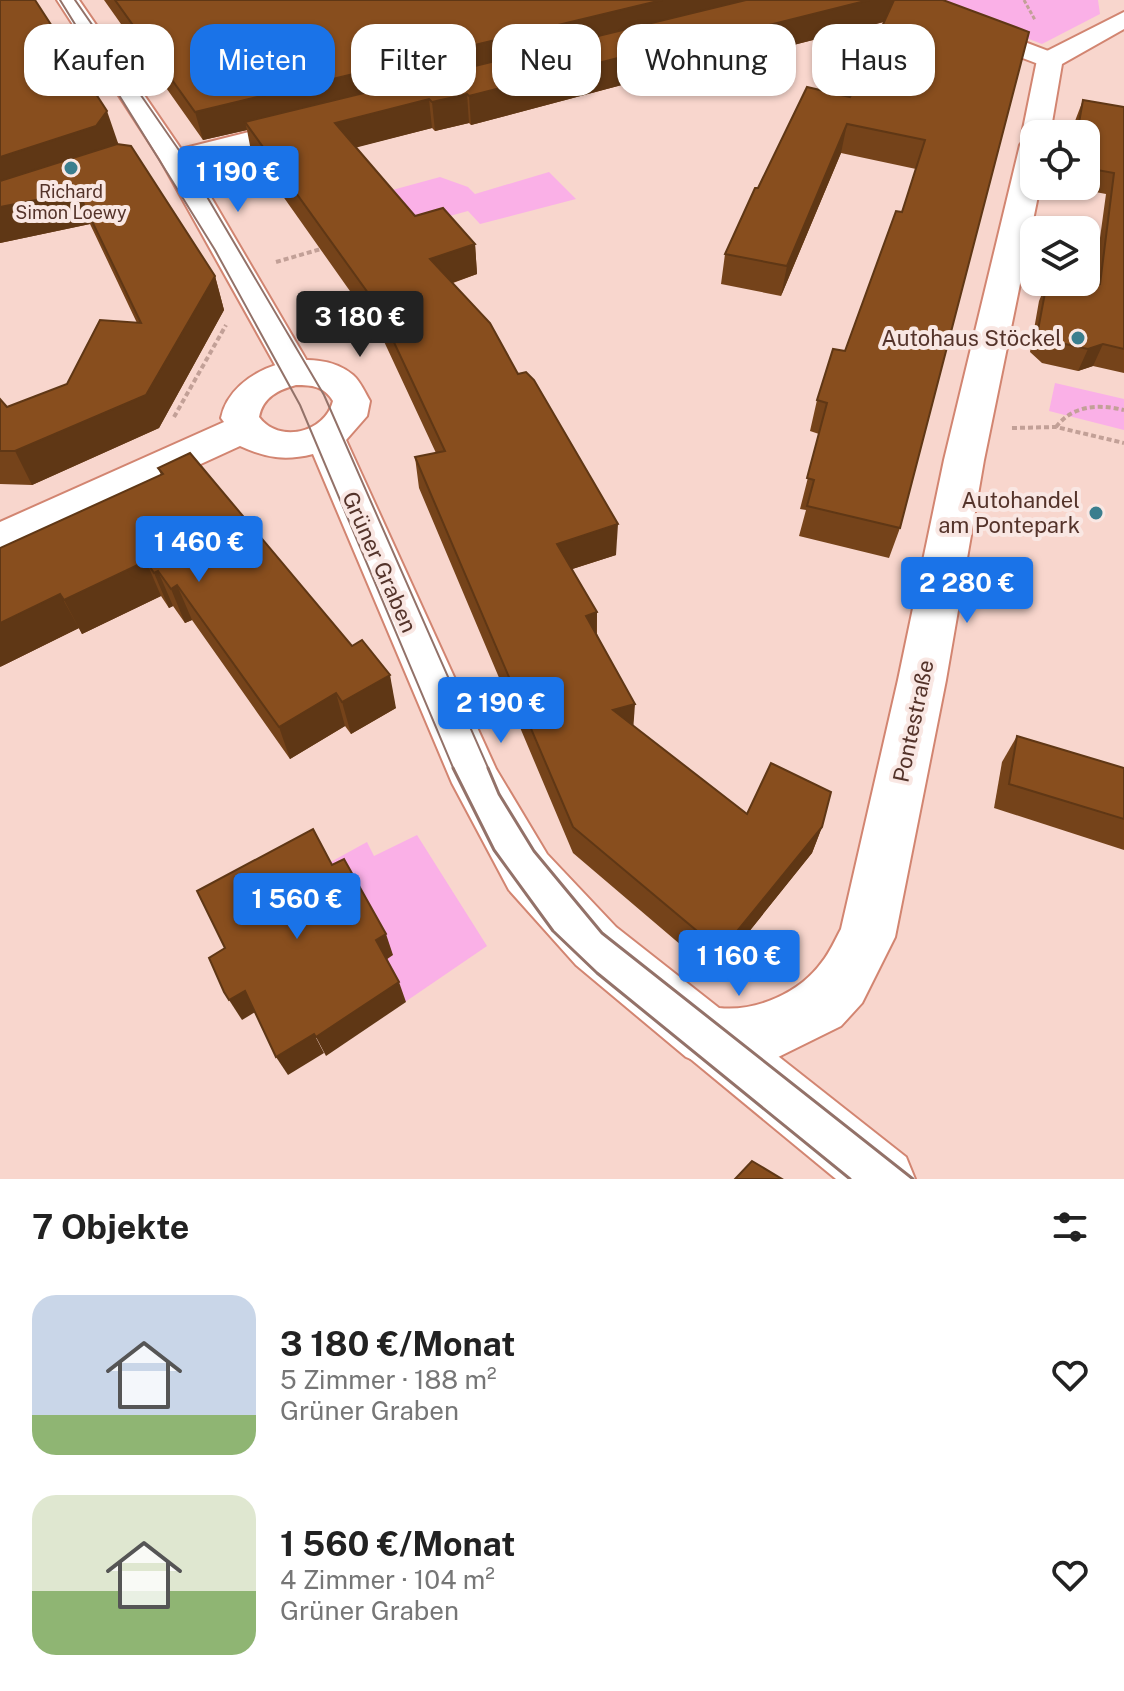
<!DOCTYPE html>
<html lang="de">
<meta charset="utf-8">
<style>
body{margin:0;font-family:"Public Sans",sans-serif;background:#f6f6f6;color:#222;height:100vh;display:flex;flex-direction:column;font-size:30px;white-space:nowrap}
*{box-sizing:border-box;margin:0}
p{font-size:26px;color:#767676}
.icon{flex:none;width:44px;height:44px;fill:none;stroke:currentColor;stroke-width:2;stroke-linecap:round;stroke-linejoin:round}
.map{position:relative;height:1179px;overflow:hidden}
.panel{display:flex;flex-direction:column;background:#fff;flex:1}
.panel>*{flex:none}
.guide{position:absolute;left:24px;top:24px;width:1076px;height:72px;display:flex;gap:16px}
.controls{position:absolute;left:1020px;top:120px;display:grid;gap:16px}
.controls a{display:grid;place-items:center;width:80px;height:80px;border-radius:16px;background:#fff;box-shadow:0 2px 6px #0004;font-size:40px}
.price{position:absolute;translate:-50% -68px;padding:0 18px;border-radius:8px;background:#1a73e8;color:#fff;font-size:26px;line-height:52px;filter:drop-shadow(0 2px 4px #0008)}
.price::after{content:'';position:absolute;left:50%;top:48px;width:24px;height:18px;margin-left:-12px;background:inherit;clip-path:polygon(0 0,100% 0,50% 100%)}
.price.current{background:#222;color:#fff}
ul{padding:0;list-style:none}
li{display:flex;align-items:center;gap:24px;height:200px;padding:0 32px}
li span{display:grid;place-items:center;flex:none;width:224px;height:160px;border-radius:24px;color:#555}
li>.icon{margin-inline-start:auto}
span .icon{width:96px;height:96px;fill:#fffc;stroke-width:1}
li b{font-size:34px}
h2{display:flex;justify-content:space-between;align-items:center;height:96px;padding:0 32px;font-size:34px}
.pill{padding:0 28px;border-radius:24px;background:#fff;box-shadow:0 2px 6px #0004;font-size:28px;line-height:72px}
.pill.current{background:#1a73e8;color:#fff}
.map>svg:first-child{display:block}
.green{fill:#fab0e7}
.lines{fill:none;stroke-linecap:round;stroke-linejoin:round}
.street-casing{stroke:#d28571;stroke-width:4}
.secondary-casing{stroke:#d28571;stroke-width:4}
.path-far1{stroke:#c2a097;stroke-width:3;stroke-dasharray:4 2;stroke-linecap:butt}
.path{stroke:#c2a097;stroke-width:4;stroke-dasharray:5 3;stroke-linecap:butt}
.street{fill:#fff;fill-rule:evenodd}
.secondary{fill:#fff;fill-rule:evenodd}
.tram-far1{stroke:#937269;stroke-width:2}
.tram{stroke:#937269;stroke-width:3}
.wall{fill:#75431a}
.shaded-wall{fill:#5f3715}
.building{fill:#884e1e;stroke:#5f3715;stroke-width:2}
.poi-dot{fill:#3b7e8e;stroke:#f9e7e3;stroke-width:3}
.labels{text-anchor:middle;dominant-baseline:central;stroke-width:8;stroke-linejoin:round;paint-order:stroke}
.far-poi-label{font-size:18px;fill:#54332a;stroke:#f9e7e3}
.poi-label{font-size:22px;fill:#54332a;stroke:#f9e7e3;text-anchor:end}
.street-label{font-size:22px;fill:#54332a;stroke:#f9e7e3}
</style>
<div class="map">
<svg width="1124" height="1179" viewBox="0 0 1124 1179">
<rect width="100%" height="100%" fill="#f8d6cd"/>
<g class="green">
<path d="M928 0H1098L1100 14 1042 44Z"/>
<path d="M549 172 576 199 480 224 468 211 391 232 363 198 440 177 468 187 475 194Z"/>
<path d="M1055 383 1124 399V430L1049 411Z"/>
<path d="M417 835 487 946 405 1002 383 962 392 955 327 864 367 842 374 856Z"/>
</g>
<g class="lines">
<defs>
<g id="street">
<path d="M57 0H79L181 149 305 118 315 120 319 126 315 132 191 163 314 373 308 381 296 384 284 381 160 159Z"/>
<path d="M882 0H914L1059 55 1062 60 1059 65H1041L885 5Z"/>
<path d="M707 1008 727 1016 906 1157 915 1179H836L687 1056 679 1036 687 1016Z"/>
</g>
<path id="secondary" d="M1124 12V29L1062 64 1050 134H1034V186H1040L984 460 946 680 895 937 862 1003 841 1026 760 1066 739 1070 707 1066 686 1057 576 965 509 890 452 783 313 454C285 461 266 458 240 446L0 556V522L224 422 221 418C231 367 314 342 353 375 361 382 365 393 370 401L367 416 346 440 496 769 547 854 616 927 719 1008C756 1012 800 993 822 962 830 952 835 940 841 929L898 680 944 460 1020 145 1025 139 1022 134 1037 60 1041 54ZM296 385C312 385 324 386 333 401 325 433 279 444 259 417 263 397 278 390 296 385Z"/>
</defs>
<use href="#street" class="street-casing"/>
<use href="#secondary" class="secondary-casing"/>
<path class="path-far1" d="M1024 0 1035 20"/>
<g class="path">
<path d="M276 262 321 249"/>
<path d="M174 417 226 325"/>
<path d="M1056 427C1073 405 1098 404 1124 410"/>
<path d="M1012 428 1056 427 1124 443"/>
</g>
<use href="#street" class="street"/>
<use href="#secondary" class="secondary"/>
<g class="tram-far1">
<path d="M60 0 215 250 300 405 454 770"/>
<path d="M75 0 183 156 324 395 489 770"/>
</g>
<g class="tram">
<path d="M453 768 494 850 553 931 597 973 850 1179"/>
<path d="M488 768 499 794 534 851 602 933 913 1179"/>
</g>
</g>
<g class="wall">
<path d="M0 0 118 143 116 145 215 276 224 310 159 428 32 485 0 484V399L7 407 67 384 137 323 90 224 0 243Z"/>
<path d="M104 0H943L900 528 889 558 799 536 806 510 800 509 819 434 810 431 817 400 845 351 902 212 916 169 841 153 781 296 721 284 725 254 758 188 850 97 884 22 758 54 701 67 697 65 471 125 469 123 435 131 432 128 356 147 415 216 475 244 477 274 453 283 616 555 572 569 597 612V634L633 726 747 814 822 827 812 853 715 974 573 853 419 488 415 457 436 453 381 335 251 151 247 130 203 140Z"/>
<path d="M1083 100 1124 107V373L1093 366 1078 371 1042 363 1030 352 1039 301 1047 282H1094L1106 194 1063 186H1086V134H1073L1075 121Z"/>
<path d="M158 468 396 708 351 734 345 726 290 759 192 620 185 623 173 606 169 608 161 596 82 634 79 628 0 667 161 475Z"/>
<path d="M1017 736 1124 768V850L994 808 1002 762Z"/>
</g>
<g class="shaded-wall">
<path d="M662 0H770L245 122 247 130 203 140 195 112Z"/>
<path d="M869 0H895L891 20 758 54 701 67 703 39Z"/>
<path d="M700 37 697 65 471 125 469 96Z"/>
<path d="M467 94 469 123 435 131 432 102Z"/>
<path d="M429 99 432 128 339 152 335 123Z"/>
<path d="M107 111 118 143 107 158 0 194V157Z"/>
<path d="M847 124 841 153 781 296 787 266Z"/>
<path d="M78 192 90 224 0 243V207Z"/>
<path d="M475 244 477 274 434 289 430 259Z"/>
<path d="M215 276 224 310 159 428 32 485 15 451Z"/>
<path d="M1103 344 1093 366 1078 371 1088 349Z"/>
<path d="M618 524 616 555 557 574V544Z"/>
<path d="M146 561 161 596 82 634 64 600Z"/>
<path d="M158 571 173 606 169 608 154 573Z"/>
<path d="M177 585 192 620 185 623 171 589Z"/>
<path d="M60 594 79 628 0 667V623Z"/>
<path d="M597 612 596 642 586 616Z"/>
<path d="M390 675 396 708 351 734 342 702Z"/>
<path d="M336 693 345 726 290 759 279 727Z"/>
<path d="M635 704 633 732 613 710Z"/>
<path d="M822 827 812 853 715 974 721 951Z"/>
<path d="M386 934 393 955 383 962 376 940Z"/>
<path d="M399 982 406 1002 326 1056 316 1037Z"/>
<path d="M245 991 257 1011 242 1020 229 1000Z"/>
<path d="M314 1034 324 1053 288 1075 276 1057Z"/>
</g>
<g class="building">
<path d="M0 0H35L107 111 96 126 0 157Z"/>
<path d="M115 0H662L195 112Z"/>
<path d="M746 0H869L761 27 703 39 700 37 469 96 467 94 432 102 429 99 335 123 415 216 443 208 475 244 430 259 490 323 518 374 526 372 534 380 618 524 557 544 597 612 586 616 635 704 613 710 747 814 771 763 831 792 822 827 721 951 573 827 415 457 445 451 376 304 245 122Z"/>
<path d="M894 0H943L1029 32 900 528 807 506 814 480 807 478 827 403 817 400 833 349 845 351 896 211 902 212 925 140 847 124 787 266 725 254 755 188H758L807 87 850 97Z"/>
<path d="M1083 100 1124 107V349L1103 344 1088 349 1051 341 1038 330 1047 282H1086V280L1100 284 1114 173 1086 168V134H1077Z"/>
<path d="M117 144 131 146 215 276 146 395 15 451H0V399L7 407 67 384 100 320 141 323 78 192 0 207V181Z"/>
<path d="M190 453 352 646 362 640 390 675 342 702 336 693 279 727 177 585 171 589 158 571 154 573 146 561 64 600 60 594 0 623V548L163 474 158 468Z"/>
<path d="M1017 736 1124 768V819L1009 784Z"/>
<path d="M313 829 332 865 344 859 386 934 376 940 399 982 316 1037 314 1034 276 1057 245 991 229 1000 224 992 209 958 225 948 197 891Z"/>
<path d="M752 1161 782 1179H735Z"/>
</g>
<g class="poi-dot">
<circle cx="71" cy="168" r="8"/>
<circle cx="1078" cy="338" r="8"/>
<circle cx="1096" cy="513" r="8"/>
</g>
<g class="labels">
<g class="far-poi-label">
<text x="71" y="191">Richard<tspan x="71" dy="21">Simon Loewy</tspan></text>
</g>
<g class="poi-label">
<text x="1062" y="338">Autohaus Stöckel</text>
<text x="1080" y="500">Autohandel<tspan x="1080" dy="25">am Pontepark</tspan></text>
</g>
<g class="street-label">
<text transform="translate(380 562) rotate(66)">Grüner Graben</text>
<text transform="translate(913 721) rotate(-78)">Pontestraße</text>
</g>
</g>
</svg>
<div class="controls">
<a><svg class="icon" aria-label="locate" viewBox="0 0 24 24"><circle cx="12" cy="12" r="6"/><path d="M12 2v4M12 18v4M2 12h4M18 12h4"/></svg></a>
<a><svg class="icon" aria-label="layers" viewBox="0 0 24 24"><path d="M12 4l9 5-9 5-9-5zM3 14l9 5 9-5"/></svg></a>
</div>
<b class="price" style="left:238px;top:214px">1 190 €</b>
<b class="price current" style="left:360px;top:359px">3 180 €</b>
<b class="price" style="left:199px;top:584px">1 460 €</b>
<b class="price" style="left:967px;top:625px">2 280 €</b>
<b class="price" style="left:501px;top:745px">2 190 €</b>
<b class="price" style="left:297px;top:941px">1 560 €</b>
<b class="price" style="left:739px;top:998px">1 160 €</b>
<div class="guide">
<a class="pill">Kaufen</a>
<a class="pill current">Mieten</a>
<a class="pill">Filter</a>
<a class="pill">Neu</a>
<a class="pill">Wohnung</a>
<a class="pill">Haus</a>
</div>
</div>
<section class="panel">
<h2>7 Objekte<svg class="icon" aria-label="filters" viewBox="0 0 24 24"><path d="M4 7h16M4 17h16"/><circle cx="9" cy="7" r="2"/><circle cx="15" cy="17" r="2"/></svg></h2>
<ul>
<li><span style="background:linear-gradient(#c9d6e8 75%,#8fb573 0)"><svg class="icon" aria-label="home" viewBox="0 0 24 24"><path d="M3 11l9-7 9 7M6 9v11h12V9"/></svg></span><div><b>3 180 €/Monat</b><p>5 Zimmer · 188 m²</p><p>Grüner Graben</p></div><svg class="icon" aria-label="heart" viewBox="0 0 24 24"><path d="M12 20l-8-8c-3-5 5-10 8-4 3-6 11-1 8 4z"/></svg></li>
<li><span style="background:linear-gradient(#dfe7d0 60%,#8fb573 0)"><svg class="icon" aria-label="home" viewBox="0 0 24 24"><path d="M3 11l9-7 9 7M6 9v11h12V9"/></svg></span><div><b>1 560 €/Monat</b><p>4 Zimmer · 104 m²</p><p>Grüner Graben</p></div><svg class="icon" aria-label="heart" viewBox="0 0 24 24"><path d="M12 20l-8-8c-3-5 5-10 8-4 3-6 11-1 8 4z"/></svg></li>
</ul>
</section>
